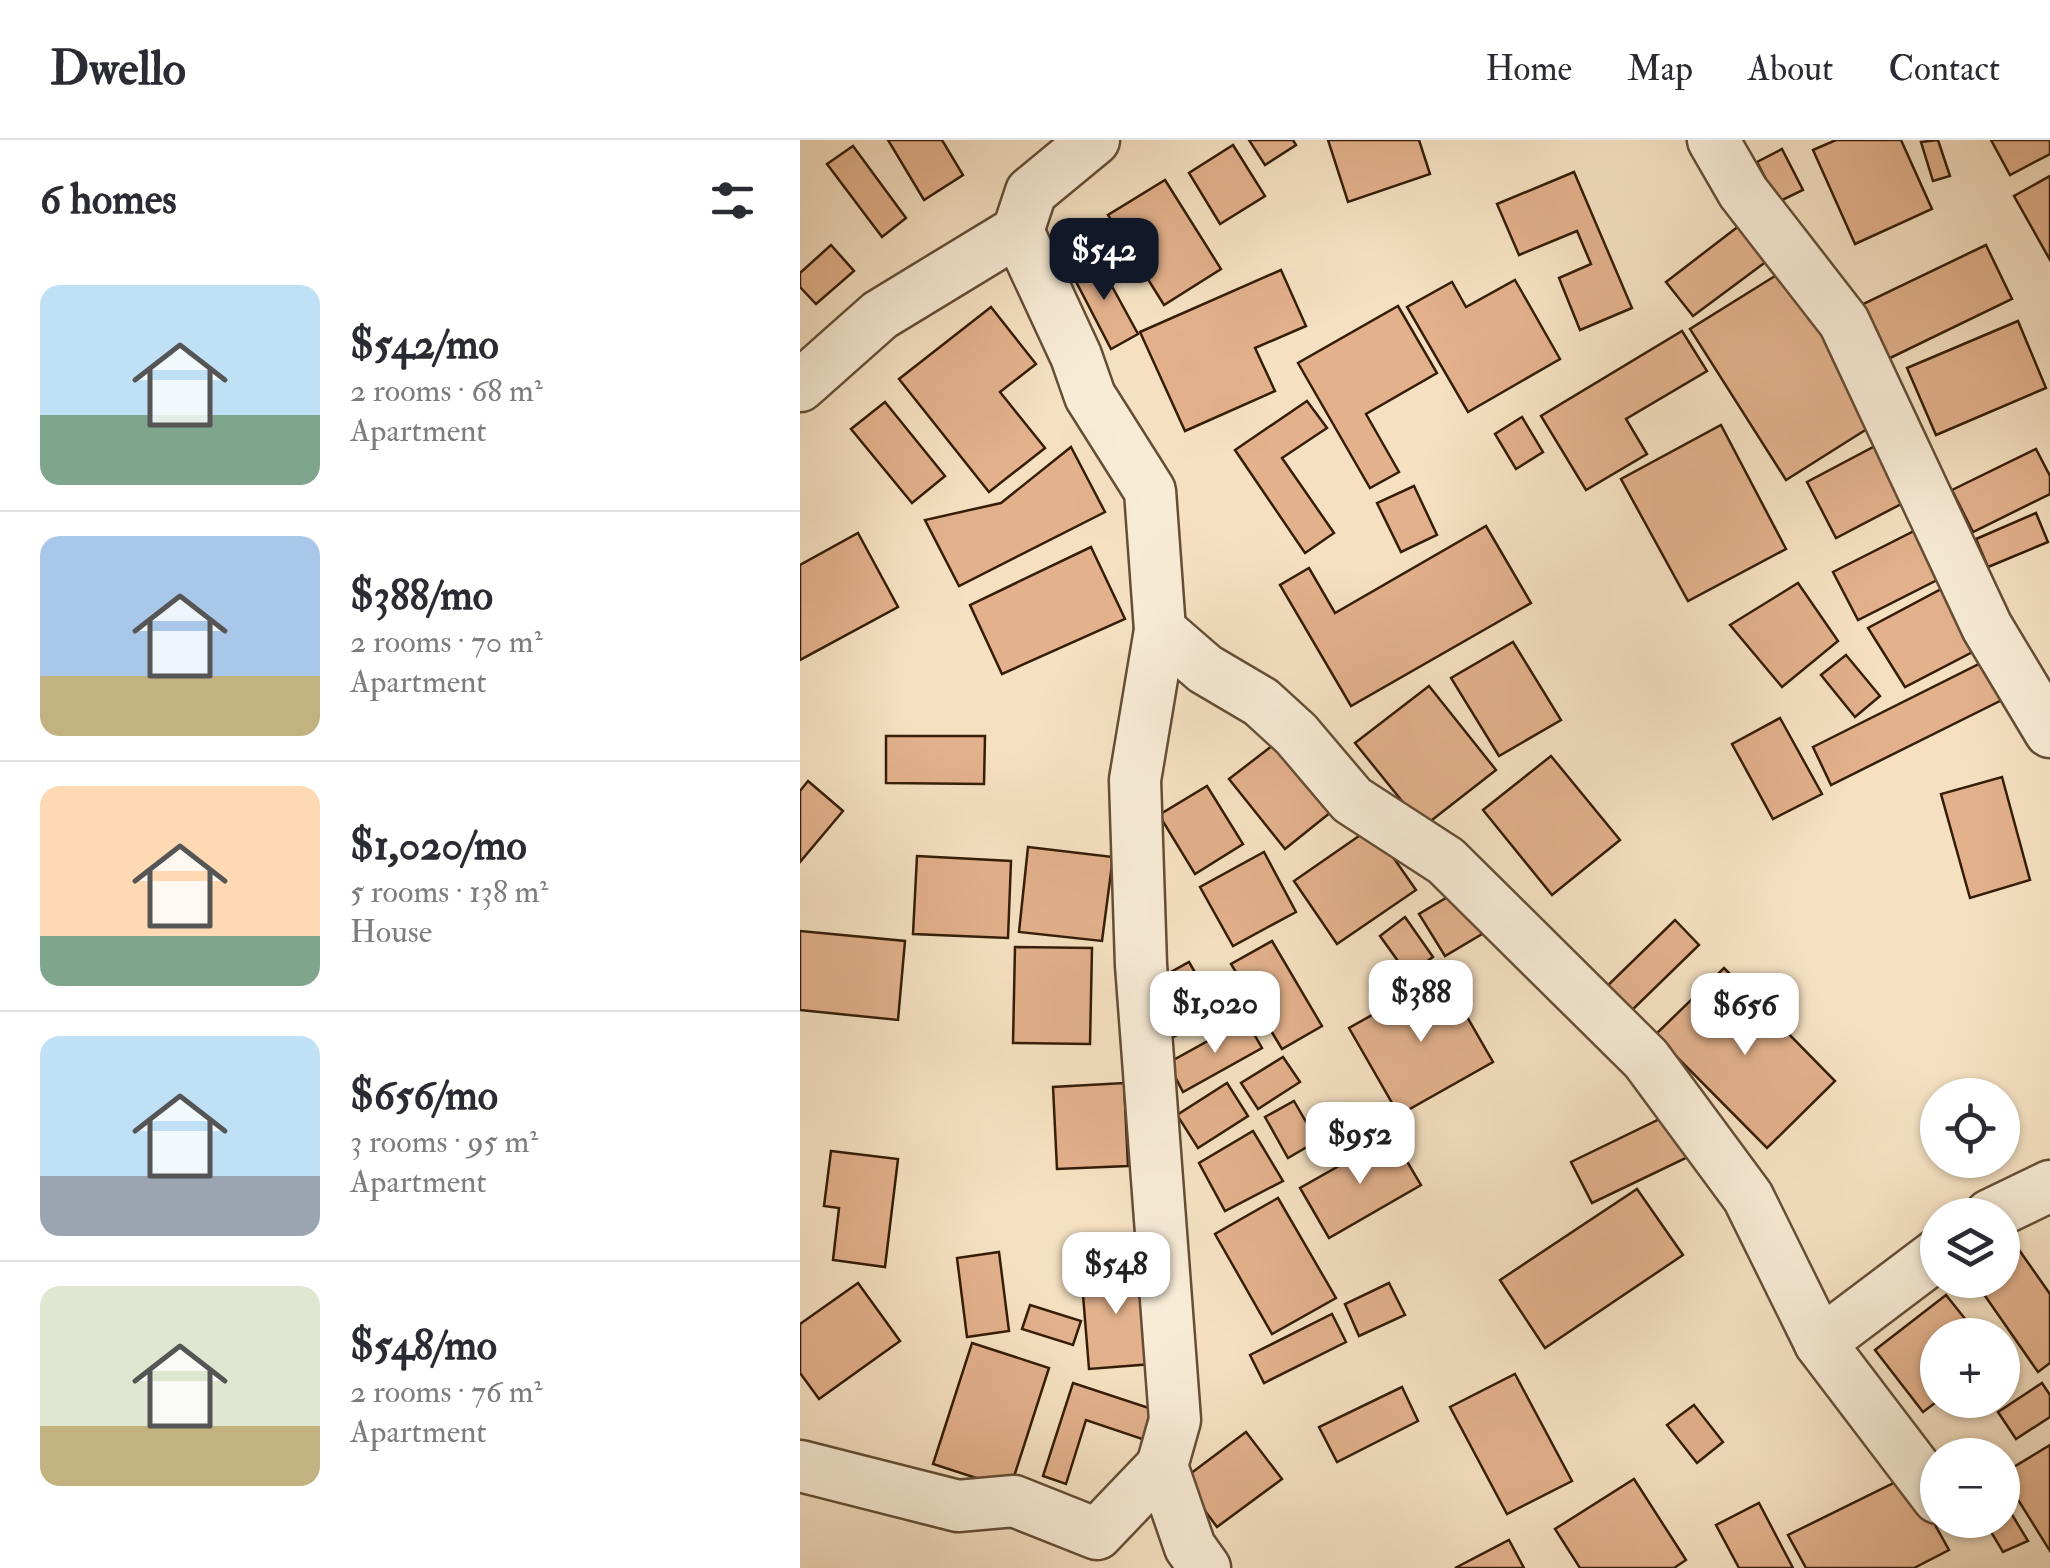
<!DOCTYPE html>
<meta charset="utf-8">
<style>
body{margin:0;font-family:"IM FELL Double Pica",serif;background:#f7f7f7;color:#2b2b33;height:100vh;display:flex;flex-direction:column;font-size:38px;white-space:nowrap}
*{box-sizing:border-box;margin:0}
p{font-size:32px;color:#7c7c81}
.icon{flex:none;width:55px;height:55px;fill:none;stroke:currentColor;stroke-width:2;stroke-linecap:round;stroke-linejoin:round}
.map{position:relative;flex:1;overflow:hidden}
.panel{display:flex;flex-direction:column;background:#fff;width:800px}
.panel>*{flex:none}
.controls{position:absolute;left:1120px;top:938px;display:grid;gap:20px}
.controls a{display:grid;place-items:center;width:100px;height:100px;border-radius:50%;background:#fff;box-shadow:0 2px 8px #0004;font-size:50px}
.price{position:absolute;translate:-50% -85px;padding:0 22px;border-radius:20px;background:#fff;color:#222;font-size:32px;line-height:65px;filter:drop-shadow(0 2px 5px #0008)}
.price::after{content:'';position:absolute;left:50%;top:60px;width:30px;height:22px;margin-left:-15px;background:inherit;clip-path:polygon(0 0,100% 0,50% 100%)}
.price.active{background:#111827;color:#fff}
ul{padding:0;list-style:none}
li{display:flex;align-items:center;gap:30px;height:250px;padding:0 40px}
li+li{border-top:2px solid #e1e1e2}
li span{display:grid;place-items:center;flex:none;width:280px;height:200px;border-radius:20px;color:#555}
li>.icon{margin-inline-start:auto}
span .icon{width:120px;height:120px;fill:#fffc;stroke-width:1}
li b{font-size:42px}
h2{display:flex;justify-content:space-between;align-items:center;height:120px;padding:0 40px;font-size:42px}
header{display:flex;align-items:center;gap:60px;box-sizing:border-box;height:140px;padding:0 50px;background:#fff;border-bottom:2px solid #e1e1e2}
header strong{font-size:48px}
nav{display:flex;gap:55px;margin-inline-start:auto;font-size:35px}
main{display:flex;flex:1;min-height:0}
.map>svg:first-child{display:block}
.building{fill:#e3b18c;stroke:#351d08;stroke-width:2.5}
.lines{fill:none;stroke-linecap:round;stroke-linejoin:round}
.minor-casing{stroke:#654e36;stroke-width:55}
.minor{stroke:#f8ecd7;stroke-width:50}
</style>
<header>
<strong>Dwello</strong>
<nav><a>Home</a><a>Map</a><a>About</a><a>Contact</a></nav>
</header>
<main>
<section class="panel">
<h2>6 homes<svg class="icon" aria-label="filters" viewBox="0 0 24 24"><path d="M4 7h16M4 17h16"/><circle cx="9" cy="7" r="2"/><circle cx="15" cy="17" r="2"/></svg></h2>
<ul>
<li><span style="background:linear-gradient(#bfe0f5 65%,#7fa58c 0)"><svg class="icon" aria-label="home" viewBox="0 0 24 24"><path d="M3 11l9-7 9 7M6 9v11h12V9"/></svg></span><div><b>$542/mo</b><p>2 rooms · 68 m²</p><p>Apartment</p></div></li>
<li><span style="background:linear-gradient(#a9c7e8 70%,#c2b280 0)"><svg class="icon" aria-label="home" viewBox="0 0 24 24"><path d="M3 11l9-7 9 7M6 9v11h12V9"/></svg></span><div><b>$388/mo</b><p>2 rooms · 70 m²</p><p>Apartment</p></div></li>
<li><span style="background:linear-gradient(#ffd9b3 75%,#7fa58c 0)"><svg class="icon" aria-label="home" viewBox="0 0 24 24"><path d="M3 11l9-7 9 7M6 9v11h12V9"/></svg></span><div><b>$1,020/mo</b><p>5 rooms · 138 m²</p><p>House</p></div></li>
<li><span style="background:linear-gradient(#bfe0f5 70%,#9aa5b1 0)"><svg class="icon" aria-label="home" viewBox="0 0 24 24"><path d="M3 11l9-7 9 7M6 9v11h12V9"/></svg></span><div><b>$656/mo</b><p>3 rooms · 95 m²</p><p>Apartment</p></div></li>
<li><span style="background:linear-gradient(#dfe7d0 70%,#c2b280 0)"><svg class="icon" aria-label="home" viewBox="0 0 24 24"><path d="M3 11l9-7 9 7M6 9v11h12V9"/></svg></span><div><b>$548/mo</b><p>2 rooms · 76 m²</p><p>Apartment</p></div></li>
</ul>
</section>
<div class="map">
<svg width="1250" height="1428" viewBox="0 0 1250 1428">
<rect width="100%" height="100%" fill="#f5e1c2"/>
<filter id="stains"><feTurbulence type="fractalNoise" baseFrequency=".002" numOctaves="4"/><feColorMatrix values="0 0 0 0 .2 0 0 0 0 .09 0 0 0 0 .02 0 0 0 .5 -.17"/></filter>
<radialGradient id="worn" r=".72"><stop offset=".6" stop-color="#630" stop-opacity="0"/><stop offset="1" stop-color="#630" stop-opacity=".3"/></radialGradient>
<g class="building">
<path d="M88 0H142L163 35 124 60Z"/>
<path d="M449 0H493L496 5 465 25Z"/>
<path d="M528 0H619L630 34 548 62Z"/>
<path d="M1036 0H1101L1132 69 1055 104 1013 10Z"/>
<path d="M1138 0 1150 36 1133 41 1121 2Z"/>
<path d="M1191 0H1250V14L1210 35Z"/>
<path d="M433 5 465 56 420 84 389 33Z"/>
<path d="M53 6 106 78 82 97 27 24Z"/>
<path d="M982 9 1003 50 978 62 957 22Z"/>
<path d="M774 32 832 168 780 190 759 138 791 124 777 91 719 115 697 64Z"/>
<path d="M1250 36V120L1214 56Z"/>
<path d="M365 40 421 129 364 165 308 75Z"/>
<path d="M944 82 971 118 893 176 866 142Z"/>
<path d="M31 105 54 131 16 164 0 147V133Z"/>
<path d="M1186 105 1212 159 1088 219 1061 165Z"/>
<path d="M296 117 338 194 311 209 270 130Z"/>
<path d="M481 130 506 186 455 208 475 251 385 291 340 192Z"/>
<path d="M983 131 1086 277 986 340 890 189Z"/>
<path d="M715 140 760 219 668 272 607 167 652 142 666 167Z"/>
<path d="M598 166 637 233 566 274 599 332 570 348 498 223Z"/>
<path d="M191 167 236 224 200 252 245 308 189 352 99 239Z"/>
<path d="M1218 181 1246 248 1136 295 1107 228Z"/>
<path d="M882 191 907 231 826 279 847 314 786 350 741 276Z"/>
<path d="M507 261 527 288 482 318 534 393 505 413 435 310Z"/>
<path d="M85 262 145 336 112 363 51 289Z"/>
<path d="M722 277 743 312 716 329 695 294Z"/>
<path d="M921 285 986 409 888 461 821 339Z"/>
<path d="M1077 305 1107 361 1036 398 1007 342Z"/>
<path d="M271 307 305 372 159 446 125 380 201 363Z"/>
<path d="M1236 309 1250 336V354L1173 392 1152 350Z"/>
<path d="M614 346 637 395 601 412 577 363Z"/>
<path d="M1236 373 1248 402 1188 427 1176 399Z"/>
<path d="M686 386 731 463 551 566 480 445 509 428 535 473Z"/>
<path d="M1124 386 1149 434 1058 480 1033 432Z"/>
<path d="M58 393 98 467 0 520V425Z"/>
<path d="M291 407 325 479 202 534 170 465Z"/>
<path d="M998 443 1038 501 982 547 930 485Z"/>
<path d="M1147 446 1184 506 1105 547 1068 488Z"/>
<path d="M713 502 761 580 699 616 651 538Z"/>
<path d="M1046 515 1080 556 1055 577 1021 535Z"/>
<path d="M1193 517 1212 555 1031 645 1013 607Z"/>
<path d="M629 546 696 630 623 687 555 603Z"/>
<path d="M980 578 1022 654 973 679 932 604Z"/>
<path d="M86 596H185L184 644 86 643Z"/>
<path d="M481 599 536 668 485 709 429 639Z"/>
<path d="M751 616 820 700 752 755 683 670Z"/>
<path d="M1202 637 1230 740 1170 758 1141 654Z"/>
<path d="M8 641 43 671 0 722V651Z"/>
<path d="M407 646 443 704 395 734 359 675Z"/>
<path d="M572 687 616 750 537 804 494 741Z"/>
<path d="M228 707 313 717 302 801 219 792Z"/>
<path d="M464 712 496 772 433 806 400 747Z"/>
<path d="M117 716 211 721 208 798 113 794Z"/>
<path d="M656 752 682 794 645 816 619 774Z"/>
<path d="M605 777 633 817 608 835 580 796Z"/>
<path d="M875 780 899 805 826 876 802 851Z"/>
<path d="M0 791 105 801 98 880 0 870Z"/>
<path d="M472 801 522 886 482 909 431 824Z"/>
<path d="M215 807 292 808 290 904 213 903Z"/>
<path d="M389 822 418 872 366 901 337 851Z"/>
<path d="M924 828 1035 941 967 1008 855 895Z"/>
<path d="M643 835 693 922 599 975 549 888Z"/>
<path d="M446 880 462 908 383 952 368 923Z"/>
<path d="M483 917 500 942 458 969 441 943Z"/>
<path d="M324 943 328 1026 257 1029 253 947Z"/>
<path d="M427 943 448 976 398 1008 377 975Z"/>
<path d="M494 961 517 1001 488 1018 465 977Z"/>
<path d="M868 975 888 1017 792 1063 771 1022Z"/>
<path d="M453 991 483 1041 425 1071 399 1023Z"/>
<path d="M592 996 621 1045 529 1098 500 1048Z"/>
<path d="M31 1011 98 1019 85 1127 33 1120 39 1068 24 1066Z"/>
<path d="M837 1049 883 1115 745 1208 700 1140Z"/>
<path d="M478 1058 536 1158 472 1194 415 1094Z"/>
<path d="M1210 1097 1250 1154V1223L1238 1232 1174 1140H1202V1102Z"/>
<path d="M199 1112 209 1191 167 1197 157 1118Z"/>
<path d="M343 1125 352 1224 289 1229 281 1130Z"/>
<path d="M58 1143 100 1201 19 1259 0 1233V1184Z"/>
<path d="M589 1143 605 1175 559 1196 545 1164Z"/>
<path d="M1146 1155 1178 1195H1138L1139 1260 1123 1272 1075 1210Z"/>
<path d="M230 1165 281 1181 273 1205 222 1189Z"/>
<path d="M532 1174 546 1202 464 1243 450 1215Z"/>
<path d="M172 1203 249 1228 210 1349 133 1324Z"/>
<path d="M715 1234 772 1341 707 1374 650 1267Z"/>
<path d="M273 1243 355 1270 345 1300 286 1280 266 1344 243 1336Z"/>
<path d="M1242 1243 1250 1255V1277L1216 1299 1198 1272Z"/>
<path d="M602 1247 618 1281 537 1322 519 1287Z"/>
<path d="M894 1265 923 1302 897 1323 867 1285Z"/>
<path d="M446 1292 482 1339 417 1387 382 1340Z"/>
<path d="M1250 1305V1411L1202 1334Z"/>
<path d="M1108 1336 1149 1410 1114 1428H1006L988 1395Z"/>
<path d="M834 1339 886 1420 874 1428H780L755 1389Z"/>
<path d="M1202 1358 1228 1401 1203 1412 1184 1380H1202Z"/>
<path d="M959 1363 993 1428H939L916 1385Z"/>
<path d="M709 1400 724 1428H655Z"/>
</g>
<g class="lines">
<defs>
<g id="minor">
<path d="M913 0 943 52 1044 182 1187 487 1250 592"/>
<path d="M218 91 276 216 290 256 350 351 360 490 335 640 341 825 375 1280 362 1326 390 1407 405 1428"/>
<path d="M0 246 80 175 218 91 231 52 294 0"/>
<path d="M360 490 405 529 461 562 496 594 552 660 646 721 846 919 948 1057 1020 1203 1138 1358"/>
<path d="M1190 1075 1250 1046"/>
<path d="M1020 1203 1138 1114"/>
<path d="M0 1326 158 1366 214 1361 297 1394 362 1326"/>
</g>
</defs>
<use href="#minor" class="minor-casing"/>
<use href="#minor" class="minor"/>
</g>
<rect width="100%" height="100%" filter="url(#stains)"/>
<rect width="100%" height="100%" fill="url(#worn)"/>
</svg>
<div class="controls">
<a><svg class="icon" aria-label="locate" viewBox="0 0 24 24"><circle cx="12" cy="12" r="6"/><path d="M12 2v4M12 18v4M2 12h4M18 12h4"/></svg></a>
<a><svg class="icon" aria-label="layers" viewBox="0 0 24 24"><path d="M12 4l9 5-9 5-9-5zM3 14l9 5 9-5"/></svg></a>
<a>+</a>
<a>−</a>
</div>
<b class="price active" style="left:304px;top:163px">$542</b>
<b class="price" style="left:621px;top:905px">$388</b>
<b class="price" style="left:415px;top:916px">$1,020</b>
<b class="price" style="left:945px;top:918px">$656</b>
<b class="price" style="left:560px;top:1047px">$952</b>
<b class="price" style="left:316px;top:1177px">$548</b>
</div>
</main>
